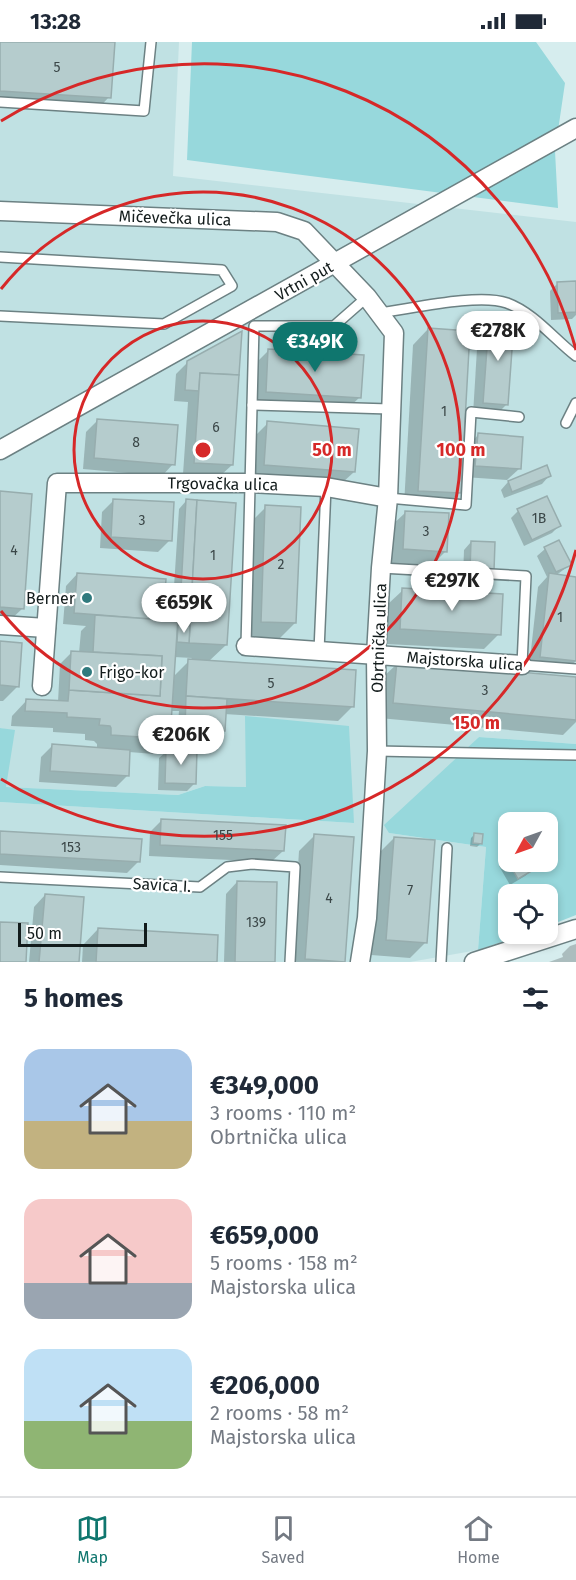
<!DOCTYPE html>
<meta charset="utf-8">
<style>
body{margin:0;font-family:"Fira Sans",sans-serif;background:#f2f2f3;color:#1f2937;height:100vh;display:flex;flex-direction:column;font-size:22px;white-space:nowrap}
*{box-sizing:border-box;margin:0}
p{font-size:20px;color:#747a83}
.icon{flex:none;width:33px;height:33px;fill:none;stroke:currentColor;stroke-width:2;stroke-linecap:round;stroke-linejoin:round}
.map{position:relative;height:920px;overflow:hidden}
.drawer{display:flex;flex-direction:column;background:#fff;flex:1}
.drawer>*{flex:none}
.needle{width:39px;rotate:230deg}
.controls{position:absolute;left:498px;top:770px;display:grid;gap:12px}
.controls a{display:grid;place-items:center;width:60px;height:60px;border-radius:12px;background:#fff;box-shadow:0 3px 9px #0003;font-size:30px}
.scale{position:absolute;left:18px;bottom:15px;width:129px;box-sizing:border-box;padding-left:6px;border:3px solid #121b1b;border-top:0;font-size:16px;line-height:21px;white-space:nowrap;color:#121b1b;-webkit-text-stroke:4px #fff;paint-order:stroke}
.price{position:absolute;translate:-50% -51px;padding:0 14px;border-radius:21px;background:#fff;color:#222;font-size:20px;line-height:39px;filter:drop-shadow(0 2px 3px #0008)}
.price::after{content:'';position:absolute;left:50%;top:36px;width:18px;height:14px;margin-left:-9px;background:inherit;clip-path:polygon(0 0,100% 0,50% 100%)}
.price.selected{background:#0f766e;color:#fff}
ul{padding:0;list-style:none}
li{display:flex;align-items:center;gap:18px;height:150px;padding:0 24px}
li span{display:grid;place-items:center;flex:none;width:168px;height:120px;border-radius:18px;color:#555}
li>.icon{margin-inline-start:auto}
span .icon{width:72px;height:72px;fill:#fffc;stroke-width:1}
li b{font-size:26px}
h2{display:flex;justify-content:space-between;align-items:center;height:72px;padding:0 24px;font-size:26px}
.status{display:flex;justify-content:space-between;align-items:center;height:42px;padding:0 30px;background:#fff;direction:ltr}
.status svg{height:16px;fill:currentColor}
.tabs{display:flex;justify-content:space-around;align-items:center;height:84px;border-top:2px solid #e0e1e3;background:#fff;font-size:16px;color:#747a83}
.tabs a{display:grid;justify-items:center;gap:3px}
.tabs .selected{color:#0f766e}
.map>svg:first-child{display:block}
.built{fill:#c0e1e3}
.green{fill:#97d8dc;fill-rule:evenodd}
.shadow{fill:#0003;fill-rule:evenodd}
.building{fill:#b5cccd;stroke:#97adae;stroke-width:1.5}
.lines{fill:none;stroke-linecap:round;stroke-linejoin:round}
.service-casing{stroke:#6c8183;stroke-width:12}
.minor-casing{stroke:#6c8183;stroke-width:21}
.service{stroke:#fff;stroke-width:9}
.minor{stroke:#fff;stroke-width:18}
.ring{fill:none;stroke:#d62828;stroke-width:3}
.poi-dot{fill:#307a7e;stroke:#fff;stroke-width:2}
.labels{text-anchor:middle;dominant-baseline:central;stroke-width:4.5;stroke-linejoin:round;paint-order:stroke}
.number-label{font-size:14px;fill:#3b4748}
.street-label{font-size:16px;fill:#121b1b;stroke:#fff}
.poi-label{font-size:16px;fill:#121b1b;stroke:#fff;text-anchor:end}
.centre{fill:#d62828;stroke:#fff;stroke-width:3}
.ring-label{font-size:18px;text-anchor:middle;font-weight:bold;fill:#d62828;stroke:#fff;stroke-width:4.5;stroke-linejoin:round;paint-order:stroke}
</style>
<div class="status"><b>13:28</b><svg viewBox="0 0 49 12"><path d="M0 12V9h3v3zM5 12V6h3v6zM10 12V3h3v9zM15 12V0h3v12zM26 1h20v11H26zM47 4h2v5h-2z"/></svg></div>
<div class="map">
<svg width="576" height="920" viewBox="0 0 576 920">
<rect width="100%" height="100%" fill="#d6edee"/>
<path class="built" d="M0 0H179L173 134 576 180V702L479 695 389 791 486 805 478 908 410 920H0V760L354 781 246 745 205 744 178 753 5 745 14 689 0 686Z"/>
<g class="green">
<path d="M192 0H536L565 41 555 109 558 166 187 118Z"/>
<path d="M245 674 349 684 354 781 0 760V686L15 688 6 745 178 753 205 744 246 745Z"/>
<path d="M479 695 576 702V873L548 884V852H508V891H527L478 908 486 805 389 791 384 783ZM508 780H548V819H508Z"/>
</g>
<g class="shadow">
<path d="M0 0H113L109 55 94 71 0 64Z"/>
<path d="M576 241V273L572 277 551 278 550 249 557 242Z"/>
<path d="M490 279 507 362 495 374 473 372 478 291Z"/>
<path d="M428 287 459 451 444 466 404 463 413 303Z"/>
<path d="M269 308 360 355 344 370 251 364 254 323Z"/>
<path d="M188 320 232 423 220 434 183 432 188 360 174 359 176 332Z"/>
<path d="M98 378 173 422 162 434 83 427 86 390Z"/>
<path d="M268 381 354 430 342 441 253 434 256 393Z"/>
<path d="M478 393 519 427 507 438 464 435 467 405Z"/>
<path d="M549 434 542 442 504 456 501 448 508 440Z"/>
<path d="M0 451 23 566 7 581H0Z"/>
<path d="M114 458 170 498 158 510 100 506 102 470Z"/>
<path d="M186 459 226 603 208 620 353 664 338 679 224 672 223 688 216 696 177 693 179 669H171L169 697 154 712 129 710 127 734 116 745 39 740 41 715 52 704 97 707V702L94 699 85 698V692L53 690V686L11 684 12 674 27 658 58 660 60 622 72 610 79 611 81 589 86 584 63 582 66 544 77 532 163 559 173 560 179 467ZM174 615 192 616 173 635Z"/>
<path d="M266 465 295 581 280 596 246 595 251 480Z"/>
<path d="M518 469 559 484 552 491 524 504 511 476Z"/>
<path d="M406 470 445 510 430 525 388 522 390 485Z"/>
<path d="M471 500 493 529 485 536H463L464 508Z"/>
<path d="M545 507 570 523 555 534 576 536V619L564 630 529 626 538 545 547 535 537 514Z"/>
<path d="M403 548 499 592 484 607 386 602 387 563Z"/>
<path d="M0 601 18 644 3 659H0Z"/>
<path d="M398 621 576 637V680L563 693 379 676 382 636Z"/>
<path d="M167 709 195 741 187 749 158 748 159 716Z"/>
<path d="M162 778 283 809 271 820 149 814 150 790Z"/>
<path d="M0 791 139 819 127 831 0 823Z"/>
<path d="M474 793 481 801 477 805 470 804 471 796Z"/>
<path d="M314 794 344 919 343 920H292L299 809Z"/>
<path d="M394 796 425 901 410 916 371 913 379 811Z"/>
<path d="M508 815V819H528L533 827 525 834 510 843 499 824Z"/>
<path d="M237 840 274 920H224L226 852Z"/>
<path d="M45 853 77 920H29L34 865Z"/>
<path d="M98 887 215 920H82L83 903Z"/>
<path d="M576 902V920H549L563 915 562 912 570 904Z"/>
</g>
<g class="building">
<path d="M0 0H115L111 56 0 49Z"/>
<path d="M576 239V270L558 271 557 240Z"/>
<path d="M489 278 514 280 508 363 483 361Z"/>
<path d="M428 286 470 289 461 451 418 449Z"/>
<path d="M242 289 239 333 200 331 199 349 185 348 187 319Z"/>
<path d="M268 307 364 313 361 356 266 350Z"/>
<path d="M200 331 239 333 233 423 194 421Z"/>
<path d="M97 377 178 383 175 423 94 416Z"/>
<path d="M267 379 359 387 355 430 264 423Z"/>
<path d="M478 391 523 395 521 427 475 424Z"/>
<path d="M547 423 551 434 512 450 508 439Z"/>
<path d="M0 449 32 452 24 567 0 565Z"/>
<path d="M547 454 561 484 532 498 517 467Z"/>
<path d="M113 457 174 460 172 499 111 495Z"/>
<path d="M186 457 197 458 191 566 180 565Z"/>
<path d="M197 458 236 461 227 603 189 601Z"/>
<path d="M265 463 301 465 296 581 261 580Z"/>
<path d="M405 469 449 471 447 510 403 507Z"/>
<path d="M559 498 572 523 556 530 544 505Z"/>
<path d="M471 499 495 500 494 529 470 528Z"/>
<path d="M77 531 166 537 163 578 74 571Z"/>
<path d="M549 531 576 535V619L540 615Z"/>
<path d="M402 546 503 552 501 593 400 587Z"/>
<path d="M165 557 180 559V565H181V576H178L170 697 111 693V686L110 684 99 683 100 677 67 675V671L25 669 26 657 68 659 69 648 160 654 162 614 93 610 95 573 163 578Z"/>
<path d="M178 583 190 584 189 601 177 600Z"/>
<path d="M0 599 22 601 19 645 0 643Z"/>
<path d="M71 609 162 614 160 654 69 648Z"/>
<path d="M188 617 356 628 354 665 186 654Z"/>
<path d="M397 619 576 635V678L393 661Z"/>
<path d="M186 654 227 657 225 689 185 686Z"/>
<path d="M52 702 130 708 129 734 50 729Z"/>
<path d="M166 707 197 708 196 742 165 741Z"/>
<path d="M161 777 286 783 284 809 160 803Z"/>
<path d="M0 789 142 797 140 820 0 812Z"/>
<path d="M474 791 483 792 482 802 473 801Z"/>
<path d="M314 792 354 795 345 920 305 917Z"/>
<path d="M394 795 435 798 427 901 386 898Z"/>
<path d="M508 813V819H530L535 827 518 837 505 815Z"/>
<path d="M237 839 277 840 275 920H235Z"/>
<path d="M45 852 84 855 79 920H39Z"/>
<path d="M0 880 28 881 26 920H0Z"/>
<path d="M98 886 218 893 217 920H96Z"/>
</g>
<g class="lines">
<defs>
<g id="service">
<path d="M0 60 144 69 151 0"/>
<path d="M0 215 222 228 232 244 164 282 0 274"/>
<path d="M379 271C411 267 478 251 507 261 534 271 554 297 576 314"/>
<path d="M252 363 390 367"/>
<path d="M566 381 576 361"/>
<path d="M388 456 466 463 471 370 519 375"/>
<path d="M381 526 526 534 522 623 576 627"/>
<path d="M246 604 254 284H334L367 255"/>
<path d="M319 609 326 445"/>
<path d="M377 709 576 713"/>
<path d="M0 835 200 845 227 825 252 822 295 825 290 920"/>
<path d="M441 920 447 806"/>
</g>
<g id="minor">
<path d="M0 169 277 180 304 189 367 255 394 291 388 456 381 526 376 613 377 709 367 876 360 920"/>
<path d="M0 408 576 86"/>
<path d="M0 583 46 586"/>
<path d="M246 604 522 623"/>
<path d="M42 644 57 441H250L326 445 388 456"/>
<path d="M474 920 576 887"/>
</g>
</defs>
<use href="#service" class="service-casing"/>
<use href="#minor" class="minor-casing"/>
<use href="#service" class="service"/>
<use href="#minor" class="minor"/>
</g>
<g class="ring">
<circle cx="203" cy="408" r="129"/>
<path d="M1 247A258 258 0 1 1 1 569"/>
<path d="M576 508A386 386 0 0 1 1 737M1 79A386 386 0 0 1 576 308"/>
</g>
<g class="poi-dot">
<circle cx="87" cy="556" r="6"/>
<circle cx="87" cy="630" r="6"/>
</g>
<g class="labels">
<g class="number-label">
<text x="57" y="25">5</text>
<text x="444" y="369">1</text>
<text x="216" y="385">6</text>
<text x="136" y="400">8</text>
<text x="539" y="476">1B</text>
<text x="142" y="478">3</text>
<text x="426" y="489">3</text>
<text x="14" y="508">4</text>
<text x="213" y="513">1</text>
<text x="281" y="522">2</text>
<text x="560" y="575">1</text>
<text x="271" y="641">5</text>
<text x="485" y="648">3</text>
<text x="223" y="793">155</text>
<text x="71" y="805">153</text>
<text x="410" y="848">7</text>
<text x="329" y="856">4</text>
<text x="256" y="880">139</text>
</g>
<g class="street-label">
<text transform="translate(175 176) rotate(2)">Mičevečka ulica</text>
<text transform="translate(304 239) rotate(-29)">Vrtni put</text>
<text transform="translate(223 442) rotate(1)">Trgovačka ulica</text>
<text transform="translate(379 596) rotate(-88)">Obrtnička ulica</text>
<text transform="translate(465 619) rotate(4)">Majstorska ulica</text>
<text transform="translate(162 843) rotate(3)">Savica I.</text>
</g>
<g class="poi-label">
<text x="75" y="556">Berner</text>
<text x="99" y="630" text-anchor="start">Frigo-kor</text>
</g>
</g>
<circle cx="203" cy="408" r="9" class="centre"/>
<g class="ring-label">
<text x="332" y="414">50 m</text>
<text x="461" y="414">100 m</text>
<text x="476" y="687">150 m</text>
</g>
</svg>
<div class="controls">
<a><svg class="needle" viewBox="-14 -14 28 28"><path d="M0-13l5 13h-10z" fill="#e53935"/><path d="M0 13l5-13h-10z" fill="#747a83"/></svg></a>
<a><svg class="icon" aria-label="locate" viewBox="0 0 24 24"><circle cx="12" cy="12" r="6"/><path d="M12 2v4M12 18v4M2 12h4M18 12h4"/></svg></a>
</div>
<div class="scale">50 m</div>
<b class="price" style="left:498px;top:320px">€278K</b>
<b class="price selected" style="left:315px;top:331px">€349K</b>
<b class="price" style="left:452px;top:570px">€297K</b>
<b class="price" style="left:184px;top:592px">€659K</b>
<b class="price" style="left:181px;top:724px">€206K</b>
</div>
<section class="drawer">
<h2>5 homes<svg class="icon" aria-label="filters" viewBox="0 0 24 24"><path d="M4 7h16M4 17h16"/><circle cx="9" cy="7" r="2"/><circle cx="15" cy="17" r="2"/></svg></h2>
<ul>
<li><span style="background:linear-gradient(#a9c7e8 60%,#c2b280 0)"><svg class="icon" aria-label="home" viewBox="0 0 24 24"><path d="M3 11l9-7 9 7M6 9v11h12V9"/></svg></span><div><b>€349,000</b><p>3 rooms · 110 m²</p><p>Obrtnička ulica</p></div></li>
<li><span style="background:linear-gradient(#f6c9c9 70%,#9aa5b1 0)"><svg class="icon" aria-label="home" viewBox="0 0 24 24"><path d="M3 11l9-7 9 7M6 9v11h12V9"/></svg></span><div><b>€659,000</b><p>5 rooms · 158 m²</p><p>Majstorska ulica</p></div></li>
<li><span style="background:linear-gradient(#bfe0f5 60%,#8fb573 0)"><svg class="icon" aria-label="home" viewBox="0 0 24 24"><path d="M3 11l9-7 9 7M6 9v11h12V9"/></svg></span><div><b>€206,000</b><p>2 rooms · 58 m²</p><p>Majstorska ulica</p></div></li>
</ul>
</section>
<nav class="tabs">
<a class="selected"><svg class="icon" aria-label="map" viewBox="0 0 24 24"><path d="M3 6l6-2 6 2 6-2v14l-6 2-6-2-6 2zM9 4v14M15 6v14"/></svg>Map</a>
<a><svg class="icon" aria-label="saved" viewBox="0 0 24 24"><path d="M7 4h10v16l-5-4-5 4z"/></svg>Saved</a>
<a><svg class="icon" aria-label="home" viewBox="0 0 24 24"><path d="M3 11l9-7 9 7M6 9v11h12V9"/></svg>Home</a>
</nav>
